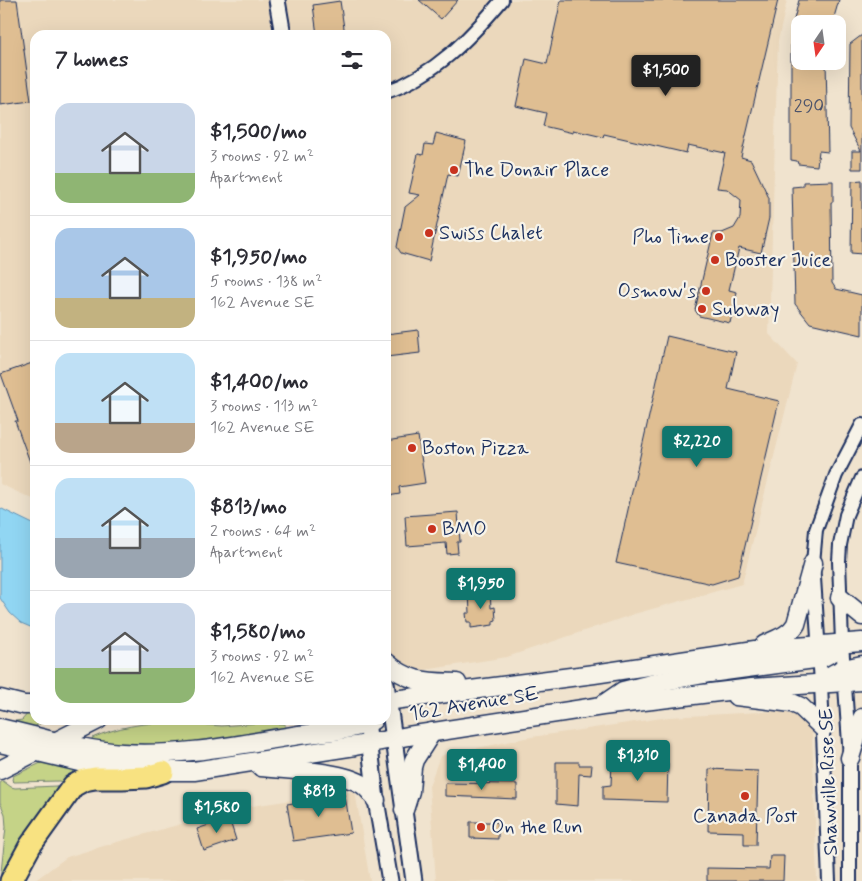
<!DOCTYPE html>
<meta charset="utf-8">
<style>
body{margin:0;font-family:Mynerve,sans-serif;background:#f2f2f3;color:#2b2b33;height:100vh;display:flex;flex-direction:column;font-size:19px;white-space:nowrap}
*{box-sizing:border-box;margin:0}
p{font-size:16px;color:#7c7c81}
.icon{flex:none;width:28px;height:28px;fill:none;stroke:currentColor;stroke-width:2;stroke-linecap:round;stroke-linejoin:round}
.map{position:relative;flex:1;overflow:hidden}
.drawer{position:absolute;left:30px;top:30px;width:361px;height:695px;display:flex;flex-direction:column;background:#fff;border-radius:15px;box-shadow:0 5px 20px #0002}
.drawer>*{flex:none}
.needle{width:32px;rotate:193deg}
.controls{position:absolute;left:791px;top:15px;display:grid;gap:10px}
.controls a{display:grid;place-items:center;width:55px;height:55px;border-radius:10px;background:#fff;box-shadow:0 5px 20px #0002;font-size:25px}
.price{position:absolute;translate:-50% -42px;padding:0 11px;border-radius:5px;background:#0f766e;color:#fff;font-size:16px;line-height:32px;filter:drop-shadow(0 1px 2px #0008)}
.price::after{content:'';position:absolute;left:50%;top:30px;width:15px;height:11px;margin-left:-8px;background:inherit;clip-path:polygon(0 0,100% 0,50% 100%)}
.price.selected{background:#222;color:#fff}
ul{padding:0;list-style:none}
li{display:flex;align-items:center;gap:15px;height:125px;padding:0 25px}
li+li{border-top:1px solid #e1e1e2}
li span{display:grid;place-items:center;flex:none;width:140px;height:100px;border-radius:15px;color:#555}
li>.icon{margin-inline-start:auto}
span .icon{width:60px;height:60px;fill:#fffc;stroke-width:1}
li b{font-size:21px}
h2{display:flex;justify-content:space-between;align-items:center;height:60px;padding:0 25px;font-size:21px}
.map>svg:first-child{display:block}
.built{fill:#ebd8bc}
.green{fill:#c5d387;stroke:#708172}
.water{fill:#91d6f3;stroke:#6293b7}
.building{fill:#dfbe92;stroke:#1b2f5e}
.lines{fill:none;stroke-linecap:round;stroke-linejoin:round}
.minor-casing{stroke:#1b2f5e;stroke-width:16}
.tertiary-casing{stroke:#1b2f5e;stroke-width:19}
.secondary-casing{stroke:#1b2f5e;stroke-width:21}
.motorway-casing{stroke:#1b2f5e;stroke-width:25}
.minor{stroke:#f7f3e8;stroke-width:12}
.tertiary{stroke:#f7f3e8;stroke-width:15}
.secondary{stroke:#f7f3e8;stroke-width:18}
.motorway{stroke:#f8e281;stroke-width:21}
.poi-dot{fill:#c8321e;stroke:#f7f3e8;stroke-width:2}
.labels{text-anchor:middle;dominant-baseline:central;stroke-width:4.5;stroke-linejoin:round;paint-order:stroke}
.number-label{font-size:18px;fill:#4c536b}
.poi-label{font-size:20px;fill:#1b2f5e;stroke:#f7f3e8;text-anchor:start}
.street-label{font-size:20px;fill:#1b2f5e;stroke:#f7f3e8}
</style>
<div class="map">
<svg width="862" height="881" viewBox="0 0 862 881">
<rect width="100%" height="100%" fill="#f0e3ce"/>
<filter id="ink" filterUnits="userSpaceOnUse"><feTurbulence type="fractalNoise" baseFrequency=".02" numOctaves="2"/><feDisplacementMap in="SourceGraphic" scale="10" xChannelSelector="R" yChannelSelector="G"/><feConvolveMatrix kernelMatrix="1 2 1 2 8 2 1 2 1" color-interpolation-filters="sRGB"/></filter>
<g filter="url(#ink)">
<g class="built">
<path d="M0 0H787L778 41 769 334 797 364 742 584 634 614 507 657 386 676V35H35V500L0 484Z"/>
<path d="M779 711 801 717 812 732 817 881H436L429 786 440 756 525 738 669 717Z"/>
<path d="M355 791 370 881H34L67 857 117 842 238 808Z"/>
</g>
<g class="green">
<path d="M29 712H35V720H47L28 730 10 722 22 720Z"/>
<path d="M170 722 222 726 258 723 285 724V730L150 747 93 743 92 738C117 727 143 723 170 722Z"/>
<path d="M43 762 72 769 73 773 65 782H62L59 781 14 782 12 780 13 776Z"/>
<path d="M3 781 11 787 15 788 56 786 59 792 4 881H0L6 827 5 814 0 802V783Z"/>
</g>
<path class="water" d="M0 508 35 525V629L21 623 10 613 0 598Z"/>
<g class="building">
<path d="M0 0H17L31 101 0 105Z"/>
<path d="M419 0H458L441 19Z"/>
<path d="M561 0H778L741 157 751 160 769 198V218L761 253 739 248 729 290 737 292 730 323 699 316 695 310 713 233H722L734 228 740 218 741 200 727 189 717 188 725 153 688 145 686 153 604 134 603 137 573 130V133L543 126 546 113 516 106 526 59 547 64Z"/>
<path d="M799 0H839L832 24H800V61H826L828 152 819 151 817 166 798 164 797 161 791 160V31Z"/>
<path d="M340 1 345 35H317L313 5Z"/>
<path d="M862 35V169H852V151H861L849 128 850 44Z"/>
<path d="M436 133 466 141 458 176 448 174 429 261 401 253 397 247 405 207 420 195 409 193 418 154 423 155 425 144 433 145Z"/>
<path d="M862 180V254L851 253 852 181Z"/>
<path d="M833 181V202H831L832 283 836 289 862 295V335L810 323 795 304 792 187 803 186V182Z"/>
<path d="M418 330 420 353 386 357V334Z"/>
<path d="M667 336 736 352 728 389 779 401 738 576 712 584 616 563Z"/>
<path d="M35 362V472L34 473 15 421H18L1 374Z"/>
<path d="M418 436 425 483 399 487 400 494 388 496 386 484V441Z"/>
<path d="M458 512 460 542H457L458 553 447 554 446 543 407 546 405 516Z"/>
<path d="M490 590 491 608 495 607 496 620 493 621V625L471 628V622H467L466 613H470L469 592Z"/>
<path d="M556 762H579V765H592L591 775 579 774 578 806 556 804Z"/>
<path d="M612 762 668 763 667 802 603 800V786L611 785Z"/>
<path d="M709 769 758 771 756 845H744V832L708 831Z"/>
<path d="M445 783 517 784V799L445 796Z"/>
<path d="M345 795 351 833 293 841 287 804Z"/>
<path d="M229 818 236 840 204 851 197 829Z"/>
<path d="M470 822H498V839L470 838Z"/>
<path d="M770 856H784L783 881H707V868L769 869Z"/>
</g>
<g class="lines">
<defs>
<g id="minor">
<path d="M386 92C435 75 470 38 502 0"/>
<path d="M829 881 821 683 813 563 816 530 836 475 862 425"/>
<path d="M850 881V758L842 643 839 561 840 545 846 515 862 478"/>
</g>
<g id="tertiary">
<path d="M277 0 283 35"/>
<path d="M386 683 414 881"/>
<path d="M367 720 376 800 390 881"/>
</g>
<g id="secondary">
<path d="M840 598 862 616"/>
<path d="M764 645C776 639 789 636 796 624L813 563"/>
<path d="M386 662C409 683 427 682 457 683"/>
<path d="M821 683C833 671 846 668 862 665"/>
<path d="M736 696 792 703 801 707 823 728"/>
<path d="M0 699 24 705H35"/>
<path d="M386 701 594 674 755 650 862 642"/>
<path d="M604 704 623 691 659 682 710 673 822 658 831 653 842 643"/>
<path d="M0 728C40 737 81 750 122 753 182 757 241 744 299 735 318 733 359 730 373 720"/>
<path d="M0 743 101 767 132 771H194L355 746 408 736 602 706 752 688 862 681"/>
<path d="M850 758 862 718"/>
<path d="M261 767C287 770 343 771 363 785 369 789 372 794 376 800"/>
<path d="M0 770 98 720"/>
<path d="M404 810 410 791 412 767 414 760 432 732"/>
</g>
<path id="motorway" d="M11 881 30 846 73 786 84 780 95 778H122L146 777 163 772"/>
</defs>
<use href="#minor" class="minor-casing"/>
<use href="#tertiary" class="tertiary-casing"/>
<use href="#secondary" class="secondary-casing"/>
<use href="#motorway" class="motorway-casing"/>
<use href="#minor" class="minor"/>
<use href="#tertiary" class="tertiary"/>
<use href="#secondary" class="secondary"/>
<use href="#motorway" class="motorway"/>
</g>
</g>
<g class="poi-dot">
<circle cx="454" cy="170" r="5"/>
<circle cx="429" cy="233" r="5"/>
<circle cx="719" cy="237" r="5"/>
<circle cx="715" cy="260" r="5"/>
<circle cx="706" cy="291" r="5"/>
<circle cx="702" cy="309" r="5"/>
<circle cx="412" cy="448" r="5"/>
<circle cx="432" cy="529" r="5"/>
<circle cx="745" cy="796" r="5"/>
<circle cx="481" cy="827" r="5"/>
</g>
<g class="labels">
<g class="number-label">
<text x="809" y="106">290</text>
</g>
<g class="poi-label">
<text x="464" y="170">The Donair Place</text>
<text x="439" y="233">Swiss Chalet</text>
<text x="709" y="237" text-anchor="end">Pho Time</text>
<text x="725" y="260">Booster Juice</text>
<text x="696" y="291" text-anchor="end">Osmow's</text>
<text x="712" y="309">Subway</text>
<text x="422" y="448">Boston Pizza</text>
<text x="442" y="529">BMO</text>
<text x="745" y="816" text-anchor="middle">Canada Post</text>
<text x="491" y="827">On the Run</text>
</g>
<g class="street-label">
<text transform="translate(474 704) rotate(-9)">162 Avenue SE</text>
<text transform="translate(829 782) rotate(-92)">Shawville Rise SE</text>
</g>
</g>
</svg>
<div class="controls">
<a><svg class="needle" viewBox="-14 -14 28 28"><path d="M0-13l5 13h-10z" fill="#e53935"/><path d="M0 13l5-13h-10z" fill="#7c7c81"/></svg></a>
</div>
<b class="price selected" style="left:666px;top:97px">$1,500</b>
<b class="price" style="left:697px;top:468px">$2,220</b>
<b class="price" style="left:481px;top:610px">$1,950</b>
<b class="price" style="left:638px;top:782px">$1,310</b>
<b class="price" style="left:482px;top:791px">$1,400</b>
<b class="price" style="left:319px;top:818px">$813</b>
<b class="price" style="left:217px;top:834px">$1,580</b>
<section class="drawer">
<h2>7 homes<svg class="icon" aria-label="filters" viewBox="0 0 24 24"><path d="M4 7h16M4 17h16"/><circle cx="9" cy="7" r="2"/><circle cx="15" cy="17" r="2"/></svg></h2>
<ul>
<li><span style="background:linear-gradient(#c9d6e8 70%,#8fb573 0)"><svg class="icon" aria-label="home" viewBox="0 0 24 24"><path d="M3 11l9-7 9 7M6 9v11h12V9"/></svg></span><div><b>$1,500/mo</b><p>3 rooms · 92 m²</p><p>Apartment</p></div></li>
<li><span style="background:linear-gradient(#a9c7e8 70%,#c2b280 0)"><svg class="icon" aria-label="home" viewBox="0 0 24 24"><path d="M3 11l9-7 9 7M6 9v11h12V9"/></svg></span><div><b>$1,950/mo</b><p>5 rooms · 138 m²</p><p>162 Avenue SE</p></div></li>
<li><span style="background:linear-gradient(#bfe0f5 70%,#b9a48a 0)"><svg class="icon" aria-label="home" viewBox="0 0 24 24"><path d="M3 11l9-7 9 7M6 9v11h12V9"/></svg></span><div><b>$1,400/mo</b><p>3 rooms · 113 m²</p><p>162 Avenue SE</p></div></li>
<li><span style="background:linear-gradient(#bfe0f5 60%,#9aa5b1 0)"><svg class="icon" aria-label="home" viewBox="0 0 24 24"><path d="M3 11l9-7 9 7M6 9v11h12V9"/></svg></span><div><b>$813/mo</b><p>2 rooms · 64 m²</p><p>Apartment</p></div></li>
<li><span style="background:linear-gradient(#c9d6e8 65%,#8fb573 0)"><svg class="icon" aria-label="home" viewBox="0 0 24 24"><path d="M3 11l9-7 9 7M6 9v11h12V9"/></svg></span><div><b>$1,580/mo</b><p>3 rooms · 92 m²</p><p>162 Avenue SE</p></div></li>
</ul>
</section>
</div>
